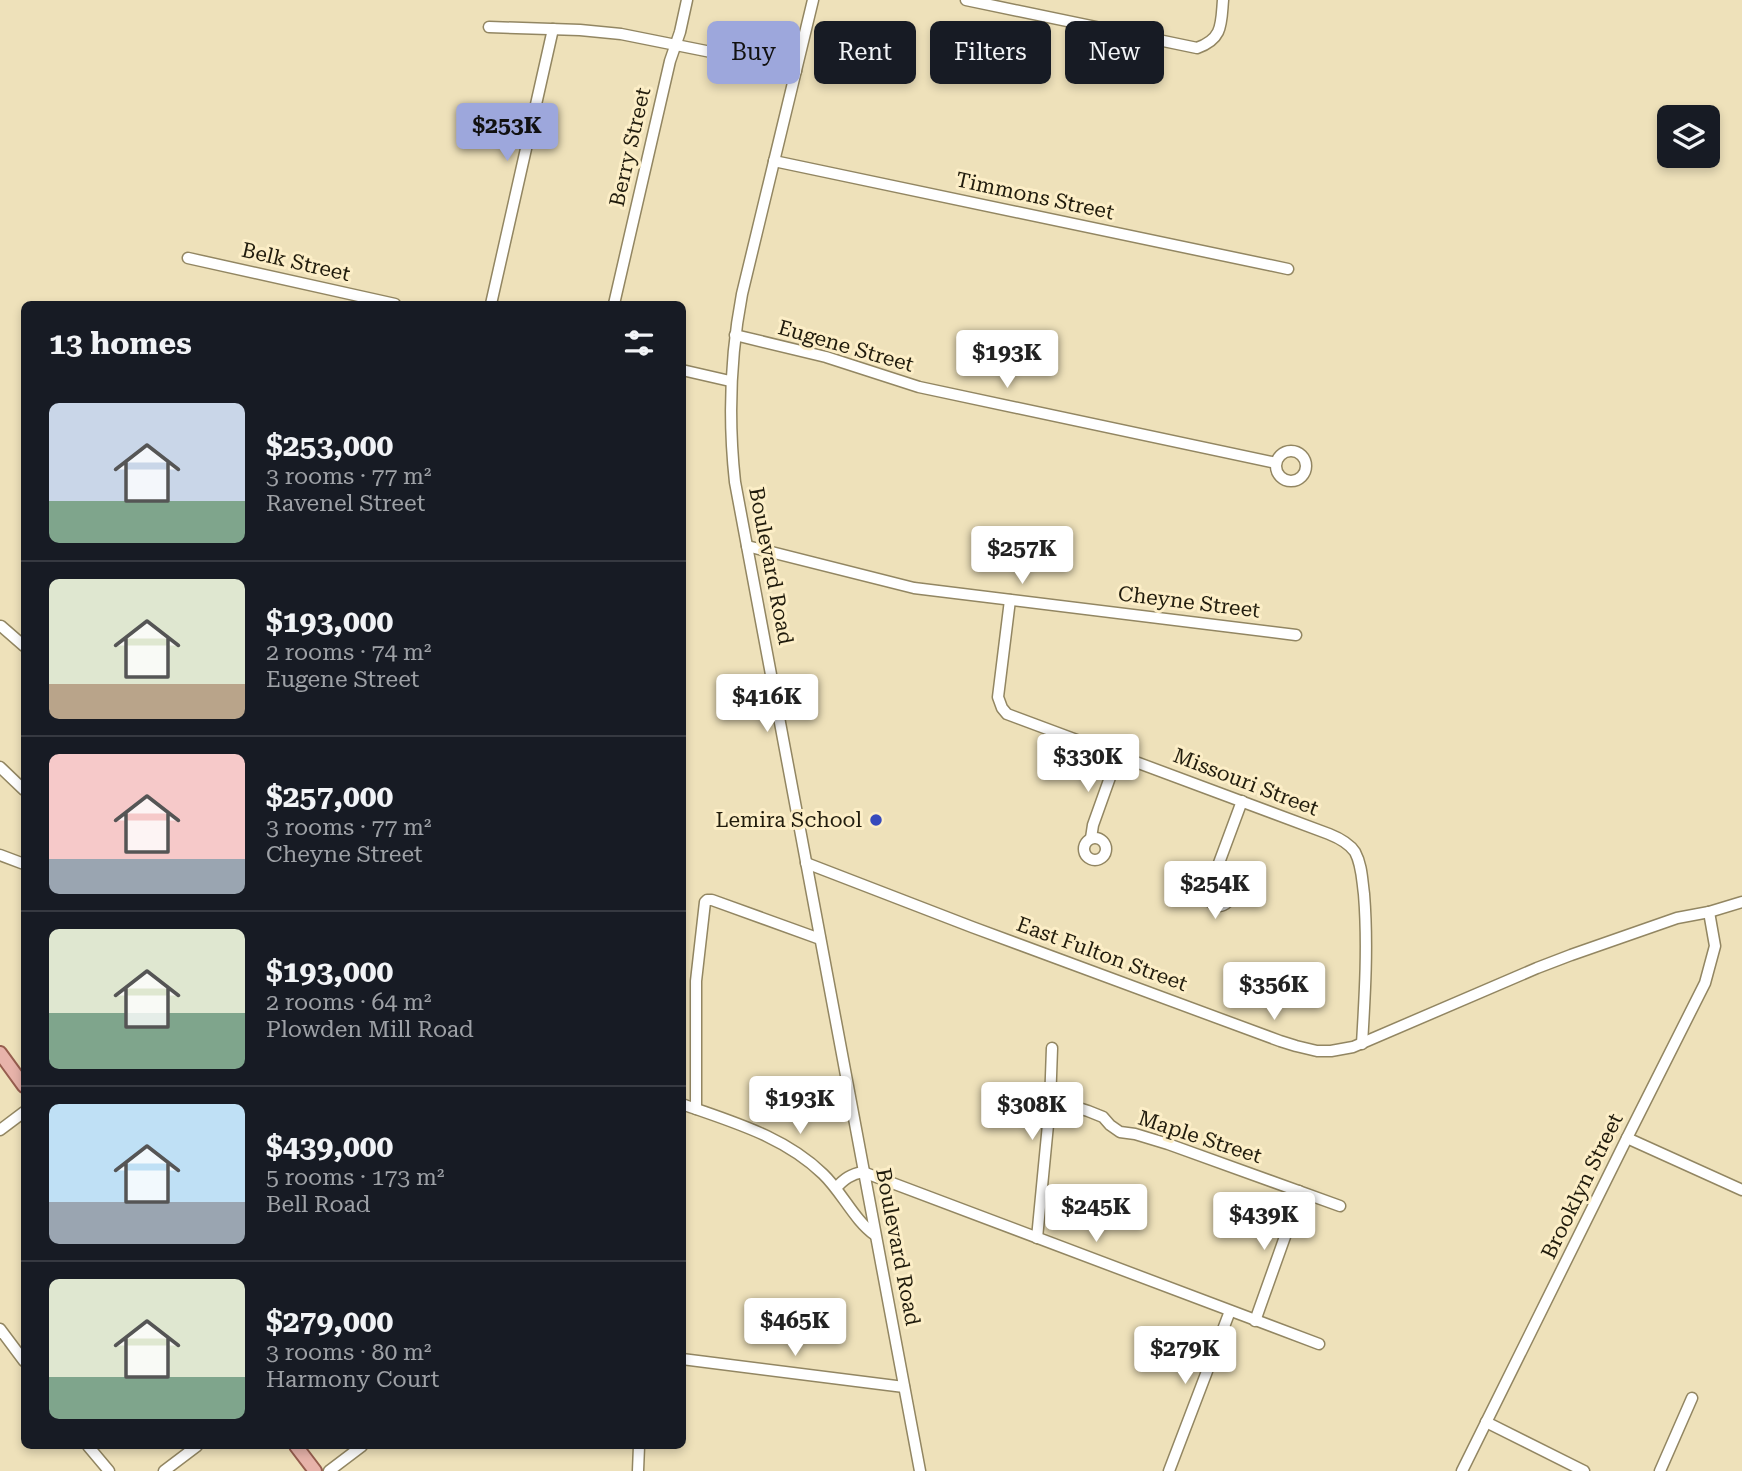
<!DOCTYPE html>
<meta charset="utf-8">
<style>
body{margin:0;font-family:"Roboto Serif",serif;background:#242831;color:#f1f3f6;height:100vh;display:flex;flex-direction:column;font-size:26px;white-space:nowrap}
*{box-sizing:border-box;margin:0}
p{font-size:23px;color:#9ea1a6}
.icon{flex:none;width:38px;height:38px;fill:none;stroke:currentColor;stroke-width:2;stroke-linecap:round;stroke-linejoin:round}
.map{position:relative;flex:1;overflow:hidden}
.side{position:absolute;left:21px;top:301px;width:665px;height:1148px;display:flex;flex-direction:column;background:#171b24;border-radius:10px;box-shadow:0 4px 10px #0003}
.side>*{flex:none}
.hud{position:absolute;left:707px;top:21px;width:665px;height:63px;display:flex;gap:14px}
.fabs{position:absolute;left:1657px;top:105px;display:grid;gap:14px}
.fabs a{display:grid;place-items:center;width:63px;height:63px;border-radius:10px;background:#171b24;box-shadow:0 4px 10px #0003;font-size:35px}
.price{position:absolute;translate:-50% -60px;padding:0 16px;border-radius:7px;background:#fff;color:#222;font-size:23px;line-height:46px;filter:drop-shadow(0 2px 4px #0008)}
.price::after{content:'';position:absolute;left:50%;top:42px;width:21px;height:16px;margin-left:-10px;background:inherit;clip-path:polygon(0 0,100% 0,50% 100%)}
.price.current{background:#9da7dc;color:#111}
ul{padding:0;list-style:none}
li{display:flex;align-items:center;gap:21px;height:175px;padding:0 28px}
li+li{border-top:2px solid #363941}
li span{display:grid;place-items:center;flex:none;width:196px;height:140px;border-radius:10px;color:#555}
li>.icon{margin-inline-start:auto}
span .icon{width:84px;height:84px;fill:#fffc;stroke-width:1}
li b{font-size:30px}
h2{display:flex;justify-content:space-between;align-items:center;height:84px;padding:0 28px;font-size:30px}
.tag{padding:0 24px;border-radius:10px;background:#171b24;box-shadow:0 4px 10px #0003;font-size:24px;line-height:63px}
.tag.current{background:#9da7dc;color:#111}
.map>svg:first-child{display:block}
.lines{fill:none;stroke-linecap:round;stroke-linejoin:round}
.minor-casing{stroke:#928662;stroke-width:13}
.major-casing{stroke:#975e4f;stroke-width:16}
.minor{stroke:#fff;stroke-width:10}
.major{stroke:#e7b3aa;stroke-width:12}
.poi-dot{fill:#374abc;stroke:#fceec7;stroke-width:2.5}
.labels{text-anchor:middle;dominant-baseline:central;stroke-width:6;stroke-linejoin:round;paint-order:stroke}
.street-label{font-size:21px;fill:#211c0d;stroke:#fceec7}
.poi-label{font-size:21px;fill:#211c0d;stroke:#fceec7;text-anchor:end}
</style>
<div class="map">
<svg width="1742" height="1471" viewBox="0 0 1742 1471">
<rect width="100%" height="100%" fill="#eee1ba"/>
<g class="lines">
<defs>
<g id="minor">
<path d="M813 0 742 294C730 357 728 418 735 482L920 1471"/>
<path d="M966 0 1197 48C1223 39 1221 24 1223 0"/>
<path d="M489 27 580 30 621 34 736 57 796 71"/>
<path d="M774 161 1288 269"/>
<path d="M188 258 395 304"/>
<path d="M491 304 553 29"/>
<path d="M614 304 670 61 680 32 687 0"/>
<path d="M735 335 826 357 919 387 1276 463"/>
<path d="M682 370 730 381"/>
<circle cx="1291" cy="466" r="15"/>
<path d="M747 546 914 588 1296 635"/>
<path d="M1010 600 998 697 1002 708 1007 714 1329 834C1339 838 1349 843 1355 852 1362 865 1362 880 1364 894 1368 944 1365 994 1362 1044"/>
<path d="M1 626 24 646"/>
<path d="M0 767 24 790"/>
<circle cx="1095" cy="849" r="11"/>
<path d="M1091 838 1093 825 1118 755"/>
<path d="M0 855 24 864"/>
<path d="M806 863 972 927 1280 1041 1296 1046 1317 1051H1331L1353 1047 1537 968 1571 955 1677 918 1709 912 1742 902"/>
<circle cx="1219" cy="895" r="11"/>
<path d="M1216 884V871L1242 801"/>
<path d="M682 1104C732 1122 784 1136 823 1174 842 1192 854 1220 875 1235"/>
<path d="M1050 1104H1066L1088 1111 1103 1117 1110 1125 1120 1132 1135 1134 1168 1144 1340 1206"/>
<path d="M696 1109V981L705 902 707 900H712L820 939"/>
<path d="M0 1130 24 1112"/>
<path d="M1627 1138 1742 1190"/>
<path d="M836 1188C844 1179 851 1174 863 1172L1319 1344"/>
<path d="M1037 1238 1050 1104 1052 1048"/>
<path d="M1255 1321 1287 1231 1299 1191"/>
<path d="M0 1329 24 1361"/>
<path d="M682 1359 904 1387"/>
<path d="M1486 1422 1584 1471"/>
<path d="M88 1446 109 1471"/>
<path d="M164 1471 197 1446"/>
<path d="M329 1471 362 1446"/>
<path d="M638 1471 639 1446"/>
<path d="M1169 1471 1230 1311"/>
<path d="M1462 1471 1627 1138 1705 983 1715 946 1709 912"/>
<path d="M1660 1471 1692 1398"/>
</g>
<g id="major">
<path d="M0 1053 24 1086"/>
<path d="M296 1446 315 1471"/>
</g>
</defs>
<use href="#minor" class="minor-casing"/>
<use href="#major" class="major-casing"/>
<use href="#minor" class="minor"/>
<use href="#major" class="major"/>
</g>
<circle class="poi-dot" cx="876" cy="820" r="7"/>
<g class="labels">
<g class="street-label">
<text transform="translate(630 147) rotate(-77)">Berry Street</text>
<text transform="translate(1035 196) rotate(12)">Timmons Street</text>
<text transform="translate(296 262) rotate(13)">Belk Street</text>
<text transform="translate(846 346) rotate(16)">Eugene Street</text>
<text transform="translate(771 566) rotate(79)">Boulevard Road</text>
<text transform="translate(1189 602) rotate(7)">Cheyne Street</text>
<text transform="translate(1246 782) rotate(21)">Missouri Street</text>
<text transform="translate(1102 954) rotate(20)">East Fulton Street</text>
<text transform="translate(1200 1137) rotate(18)">Maple Street</text>
<text transform="translate(1582 1186) rotate(-64)">Brooklyn Street</text>
<text transform="translate(898 1247) rotate(79)">Boulevard Road</text>
</g>
<g class="poi-label">
<text x="862" y="820">Lemira School</text>
</g>
</g>
</svg>
<div class="fabs">
<a><svg class="icon" aria-label="layers" viewBox="0 0 24 24"><path d="M12 4l9 5-9 5-9-5zM3 14l9 5 9-5"/></svg></a>
</div>
<b class="price current" style="left:507px;top:163px">$253K</b>
<b class="price" style="left:1007px;top:390px">$193K</b>
<b class="price" style="left:1022px;top:586px">$257K</b>
<b class="price" style="left:767px;top:734px">$416K</b>
<b class="price" style="left:1088px;top:794px">$330K</b>
<b class="price" style="left:1215px;top:921px">$254K</b>
<b class="price" style="left:1274px;top:1022px">$356K</b>
<b class="price" style="left:800px;top:1136px">$193K</b>
<b class="price" style="left:1032px;top:1142px">$308K</b>
<b class="price" style="left:1096px;top:1244px">$245K</b>
<b class="price" style="left:1264px;top:1252px">$439K</b>
<b class="price" style="left:795px;top:1358px">$465K</b>
<b class="price" style="left:1185px;top:1386px">$279K</b>
<div class="hud">
<a class="tag current">Buy</a>
<a class="tag">Rent</a>
<a class="tag">Filters</a>
<a class="tag">New</a>
</div>
<section class="side">
<h2>13 homes<svg class="icon" aria-label="filters" viewBox="0 0 24 24"><path d="M4 7h16M4 17h16"/><circle cx="9" cy="7" r="2"/><circle cx="15" cy="17" r="2"/></svg></h2>
<ul>
<li><span style="background:linear-gradient(#c9d6e8 70%,#7fa58c 0)"><svg class="icon" aria-label="home" viewBox="0 0 24 24"><path d="M3 11l9-7 9 7M6 9v11h12V9"/></svg></span><div><b>$253,000</b><p>3 rooms · 77 m²</p><p>Ravenel Street</p></div></li>
<li><span style="background:linear-gradient(#dfe7d0 75%,#b9a48a 0)"><svg class="icon" aria-label="home" viewBox="0 0 24 24"><path d="M3 11l9-7 9 7M6 9v11h12V9"/></svg></span><div><b>$193,000</b><p>2 rooms · 74 m²</p><p>Eugene Street</p></div></li>
<li><span style="background:linear-gradient(#f6c9c9 75%,#9aa5b1 0)"><svg class="icon" aria-label="home" viewBox="0 0 24 24"><path d="M3 11l9-7 9 7M6 9v11h12V9"/></svg></span><div><b>$257,000</b><p>3 rooms · 77 m²</p><p>Cheyne Street</p></div></li>
<li><span style="background:linear-gradient(#dfe7d0 60%,#7fa58c 0)"><svg class="icon" aria-label="home" viewBox="0 0 24 24"><path d="M3 11l9-7 9 7M6 9v11h12V9"/></svg></span><div><b>$193,000</b><p>2 rooms · 64 m²</p><p>Plowden Mill Road</p></div></li>
<li><span style="background:linear-gradient(#bfe0f5 70%,#9aa5b1 0)"><svg class="icon" aria-label="home" viewBox="0 0 24 24"><path d="M3 11l9-7 9 7M6 9v11h12V9"/></svg></span><div><b>$439,000</b><p>5 rooms · 173 m²</p><p>Bell Road</p></div></li>
<li><span style="background:linear-gradient(#dfe7d0 70%,#7fa58c 0)"><svg class="icon" aria-label="home" viewBox="0 0 24 24"><path d="M3 11l9-7 9 7M6 9v11h12V9"/></svg></span><div><b>$279,000</b><p>3 rooms · 80 m²</p><p>Harmony Court</p></div></li>
</ul>
</section>
</div>
